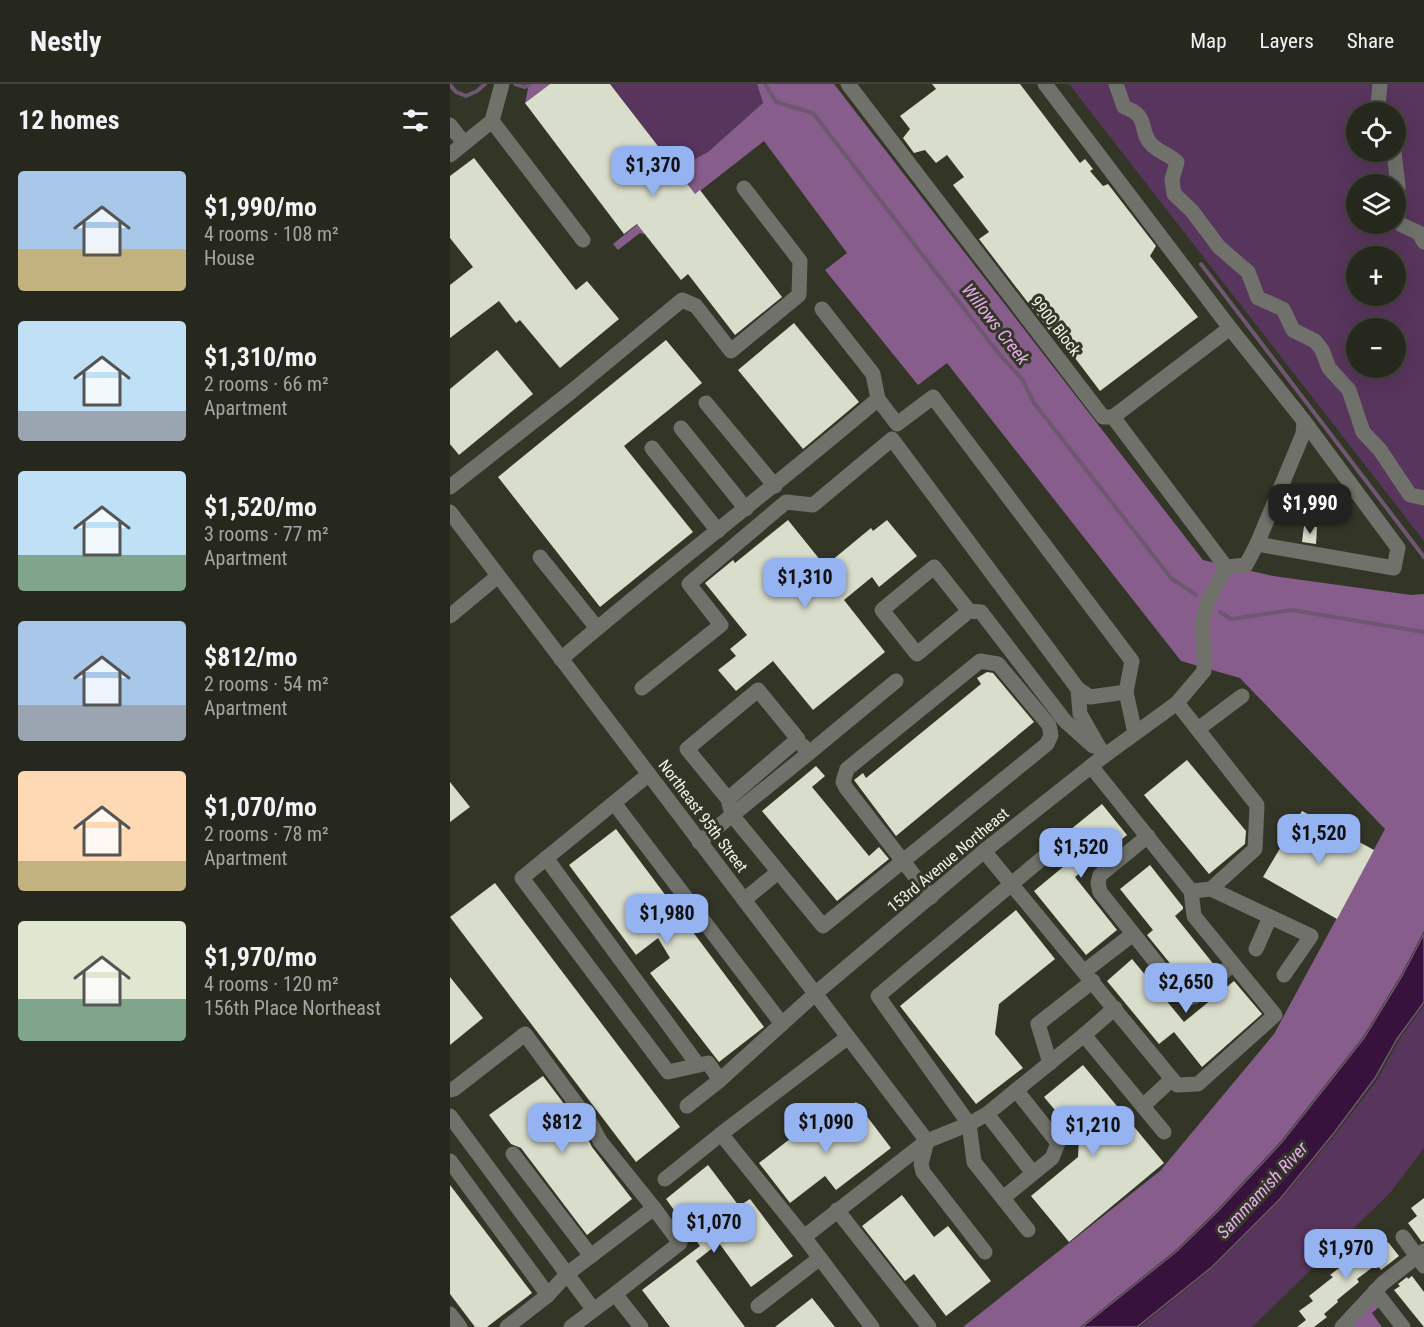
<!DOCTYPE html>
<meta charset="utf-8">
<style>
body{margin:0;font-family:"Roboto Condensed",sans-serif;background:#32342a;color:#f1f3f6;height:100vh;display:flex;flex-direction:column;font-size:22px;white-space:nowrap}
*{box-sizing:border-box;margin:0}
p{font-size:20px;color:#a4a6a4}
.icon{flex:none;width:33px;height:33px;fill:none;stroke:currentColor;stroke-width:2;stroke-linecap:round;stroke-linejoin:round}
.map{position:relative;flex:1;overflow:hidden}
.drawer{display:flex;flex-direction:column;background:#26281d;width:450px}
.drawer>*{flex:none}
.controls{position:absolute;left:896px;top:18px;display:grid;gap:12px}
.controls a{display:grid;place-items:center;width:60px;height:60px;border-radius:50%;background:#26281d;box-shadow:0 6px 24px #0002,0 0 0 2px #42443b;font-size:30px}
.price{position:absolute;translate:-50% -51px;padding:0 14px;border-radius:12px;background:#95b2f1;color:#111;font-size:20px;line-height:39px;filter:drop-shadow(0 2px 3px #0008)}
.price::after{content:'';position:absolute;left:50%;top:36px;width:18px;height:14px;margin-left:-9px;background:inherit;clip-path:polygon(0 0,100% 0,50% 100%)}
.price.current{background:#222;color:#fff}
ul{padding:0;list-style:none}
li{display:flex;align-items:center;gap:18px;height:150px;padding:0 18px}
li span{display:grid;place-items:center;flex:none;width:168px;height:120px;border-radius:6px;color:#555}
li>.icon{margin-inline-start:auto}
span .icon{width:72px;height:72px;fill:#fffc;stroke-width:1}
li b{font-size:26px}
h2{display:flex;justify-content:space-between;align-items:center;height:72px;padding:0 18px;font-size:26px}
header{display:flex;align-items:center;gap:36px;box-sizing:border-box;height:84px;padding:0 30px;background:#26281d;border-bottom:2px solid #42443b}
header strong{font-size:28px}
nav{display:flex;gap:33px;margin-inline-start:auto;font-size:21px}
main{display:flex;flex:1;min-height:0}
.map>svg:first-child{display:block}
.green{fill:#58355c;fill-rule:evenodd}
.forest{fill:#875d8c}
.water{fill:#37123c;stroke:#6f5671;stroke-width:1.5}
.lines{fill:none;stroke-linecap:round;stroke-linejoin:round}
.stream{stroke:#6f5671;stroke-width:4}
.building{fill:#d9ddcb}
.minor{stroke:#70716a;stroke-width:15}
.labels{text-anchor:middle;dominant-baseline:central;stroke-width:6;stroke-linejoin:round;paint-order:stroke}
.street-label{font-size:16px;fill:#f3f6ec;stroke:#333627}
.water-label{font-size:18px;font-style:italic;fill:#eaacf1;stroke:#333627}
</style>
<header>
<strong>Nestly</strong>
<nav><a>Map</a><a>Layers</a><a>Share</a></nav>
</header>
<main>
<section class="drawer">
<h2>12 homes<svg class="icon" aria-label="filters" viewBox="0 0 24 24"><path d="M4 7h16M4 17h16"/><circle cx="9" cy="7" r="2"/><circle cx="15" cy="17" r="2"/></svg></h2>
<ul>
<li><span style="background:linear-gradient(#a9c7e8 65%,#c2b280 0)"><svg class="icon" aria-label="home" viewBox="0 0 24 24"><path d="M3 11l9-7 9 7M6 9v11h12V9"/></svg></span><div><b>$1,990/mo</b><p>4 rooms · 108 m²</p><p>House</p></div></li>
<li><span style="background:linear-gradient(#bfe0f5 75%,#9aa5b1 0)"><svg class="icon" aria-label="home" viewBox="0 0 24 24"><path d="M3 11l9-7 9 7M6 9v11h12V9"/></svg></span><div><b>$1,310/mo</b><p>2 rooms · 66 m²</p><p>Apartment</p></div></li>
<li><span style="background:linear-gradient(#bfe0f5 70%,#7fa58c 0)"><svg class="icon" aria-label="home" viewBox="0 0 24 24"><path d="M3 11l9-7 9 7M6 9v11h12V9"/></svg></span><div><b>$1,520/mo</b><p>3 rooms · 77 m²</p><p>Apartment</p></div></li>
<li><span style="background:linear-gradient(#a9c7e8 70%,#9aa5b1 0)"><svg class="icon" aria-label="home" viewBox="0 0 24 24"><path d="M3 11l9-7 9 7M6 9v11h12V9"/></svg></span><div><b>$812/mo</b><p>2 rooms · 54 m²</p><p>Apartment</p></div></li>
<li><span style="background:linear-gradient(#ffd9b3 75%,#c2b280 0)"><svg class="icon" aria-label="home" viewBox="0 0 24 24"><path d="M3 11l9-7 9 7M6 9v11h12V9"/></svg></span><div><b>$1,070/mo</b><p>2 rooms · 78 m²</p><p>Apartment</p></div></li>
<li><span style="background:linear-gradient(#dfe7d0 65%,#7fa58c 0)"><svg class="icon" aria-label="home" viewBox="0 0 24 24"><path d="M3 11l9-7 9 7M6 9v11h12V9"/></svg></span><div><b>$1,970/mo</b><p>4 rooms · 120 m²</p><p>156th Place Northeast</p></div></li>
</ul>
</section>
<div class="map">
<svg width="974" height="1243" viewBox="0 0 974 1243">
<rect width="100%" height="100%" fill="#333627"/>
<g class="green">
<path d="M160 0H307L313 19 258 68 234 81 229 89Z"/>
<path d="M619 0H974V457ZM906 28H945V68H906ZM906 100H945V140H906ZM906 172H945V212H906ZM906 244H945V284H906Z"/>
<path d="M974 921V1064L940 1109 802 1243H690L763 1184 831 1116 885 1051 927 996 949 956Z"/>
</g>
<g class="forest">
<path d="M79 0H100L75 19Z"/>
<path d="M307 0H384L753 476 823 492 961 511 974 510V847L951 891 913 953 831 1057 766 1127 726 1166 630 1243H513L710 1087 824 950 935 745 790 594 731 577 497 279 468 301 375 186 397 169 314 57 195 150 190 149 168 166 163 160 237 101 229 89 234 81 258 68 313 19Z"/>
<path d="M922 1216 929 1223 922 1229 932 1243H896Z"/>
</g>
<path class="water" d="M974 850V918L947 955 925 994 884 1049 830 1115 762 1183 687 1243H632L727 1167 768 1127 832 1058 914 954 952 892Z"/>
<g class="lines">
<g class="stream">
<path d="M65 0 75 3 80 0"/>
<path d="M315 0 326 18 363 29 549 270 572 295 584 319 721 494 746 511"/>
<path d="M0 1 6 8 16 12 27 7 35 0"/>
<path d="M751 180 974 473"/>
<path d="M770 528 781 535 842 526 974 548"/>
</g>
</g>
<g class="building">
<path d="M100 0H160L245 110 250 106 332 213 285 251 238 190 231 196 187 140 174 150 75 19Z"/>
<path d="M482 0H570L630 79 635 75 643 85 640 87 653 102 658 100 706 162 700 172 748 233 650 307 603 245 599 246 529 155 539 148 503 101 514 93 497 71 486 79 475 66 464 69 453 54 460 45 450 32 486 5Z"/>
<path d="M24 74 126 206 137 197 169 235 110 284 70 236 66 239 49 217 0 254V201L23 183 0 154V92Z"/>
<path d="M344 239 409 318 353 365 288 286Z"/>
<path d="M216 256 252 299 174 362 243 448 150 523 48 393Z"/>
<path d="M47 266 83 310 9 371 0 360V305Z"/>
<path d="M338 436 375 482 421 444 423 447 437 436 467 472 429 503 422 493 394 516 435 568 363 626 323 577 286 607 268 586 286 572 280 565 297 551 255 499 283 476 285 479Z"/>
<path d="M854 442 867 443 866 460 852 458Z"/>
<path d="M537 588 543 589 584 638 446 752 404 696 413 689 416 694 531 600 527 594Z"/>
<path d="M737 676 796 747 795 760 759 790 694 711Z"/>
<path d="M366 682 375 692 362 703 419 772 429 763 439 775 387 817 312 727Z"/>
<path d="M0 698 20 723 0 738Z"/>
<path d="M652 720 677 751 625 793 667 846 636 871 584 807 613 783 604 772 603 766 599 763Z"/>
<path d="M852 727 924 766 887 835 813 793Z"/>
<path d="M166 745 314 943 269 978 200 889 220 874 208 854 186 871 119 781Z"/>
<path d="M700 781 733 823V825L725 832 765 882 740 904 697 851 703 846 670 805Z"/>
<path d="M45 799 230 1043 186 1078 0 833Z"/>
<path d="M566 826 605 875 549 920 545 950 573 984 526 1020 450 922Z"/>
<path d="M682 875 734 938 784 897 812 930 752 983 724 948 709 960 657 897Z"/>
<path d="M0 893 33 934 0 961Z"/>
<path d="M633 981 714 1079 619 1158 581 1112 628 1073 629 1055 594 1013Z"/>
<path d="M93 992 133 1045 142 1063 182 1115 137 1151 71 1064 61 1060 39 1031Z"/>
<path d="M406 1018 441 1064 386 1106 375 1092 340 1119 309 1079 359 1040 366 1049Z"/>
<path d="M258 1081 289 1122 300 1115 343 1172 301 1203 269 1159 246 1177 295 1243H220L192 1206 250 1162 216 1115Z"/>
<path d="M0 1101 82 1209 37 1243H25L0 1210Z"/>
<path d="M452 1111 484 1153 498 1142 541 1197 496 1232 464 1190 455 1197 412 1142Z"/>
<path d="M974 1114V1157L972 1158 958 1139 967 1132 961 1124Z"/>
<path d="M919 1155 924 1161 926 1160 928 1162 931 1160 933 1162 938 1158 949 1172 931 1186 927 1180 907 1195 909 1198 887 1216 888 1218 874 1230 877 1233 864 1243H847L856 1236 849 1227 863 1217 859 1212 883 1193 880 1191 894 1180 892 1176Z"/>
<path d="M962 1192 974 1208V1243L944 1206 950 1202 948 1200 957 1193 958 1195Z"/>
<path d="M362 1214 385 1243H325Z"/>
</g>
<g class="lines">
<g class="minor">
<path d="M398 0 653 333H663L776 483 796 481 807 460 944 484 948 464 854 337 780 244 595 0"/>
<path d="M666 0 674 23C701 32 688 48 702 61 709 68 720 71 727 78L722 96 724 110 742 127 769 163 798 188 808 214 833 225 843 246 865 257 872 266 879 284 899 306 913 348 930 366 960 411 974 414"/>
<path d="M929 28 928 21 930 0"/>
<path d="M42 37 52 0"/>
<path d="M0 41 14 59"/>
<path d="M944 68 948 102 945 130 950 140 969 149 974 158"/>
<path d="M0 71 42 37 133 156"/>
<path d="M372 225 423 290 428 315 447 340 483 313 682 577 676 608 640 613 628 605"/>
<path d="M256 319 325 402"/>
<path d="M663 333 780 244"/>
<path d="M231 344 296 425"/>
<path d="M202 364 268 447"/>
<path d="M0 403 122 307 232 216 246 222 281 267 349 211 350 177 294 104"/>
<path d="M0 428 477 1057"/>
<path d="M807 460 853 350 854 337"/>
<path d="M90 473 147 544"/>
<path d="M519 527 467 570 432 526 484 483 519 527 531 528 615 637 643 662"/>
<path d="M0 532 48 492"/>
<path d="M111 575C214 486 324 404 428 315"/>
<path d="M192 604 271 541 239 500 336 418 363 421 442 355 628 605 630 630 654 672"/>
<path d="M676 608 685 649"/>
<path d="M727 619 807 721 805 765 761 805 741 807"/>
<path d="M748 645 792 612"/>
<path d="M353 662 359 669 446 597"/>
<path d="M198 691 72 794 218 988 258 979 270 996 366 909 534 767 654 672 727 619 754 587V563L752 541 757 519 776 483"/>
<path d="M278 715 237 665 308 606 348 655 278 715 282 731 373 842 597 660 601 651 599 641 548 580 530 577 397 685 393 698 396 704 481 813"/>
<path d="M164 719 332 940"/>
<path d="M698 752 650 791 648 799 650 808 735 915 744 913 783 880"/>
<path d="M249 758 359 669"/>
<path d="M534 767 727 1001 748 1000 825 931 744 832 741 807 641 682"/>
<path d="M96 774 248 981"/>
<path d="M761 805 861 852 834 891"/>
<path d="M294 816 328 788"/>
<path d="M806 865 820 833"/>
<path d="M635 887 683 850"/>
<path d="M665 924 634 951 714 1048"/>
<path d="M600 979 588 940 643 897"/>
<path d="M0 1006 4 1005 75 950 141 1040 150 1057 204 1124"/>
<path d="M237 1022 270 996"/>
<path d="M693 1022 722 995"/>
<path d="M537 1030 583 1089"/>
<path d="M0 1032 143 1225"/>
<path d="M271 1050 398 953"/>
<path d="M477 1057 471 1080 473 1088 535 1168"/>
<path d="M63 1070 141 1172"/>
<path d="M0 1077 98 1211"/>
<path d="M215 1095 271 1050 354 1153"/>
<path d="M553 1114 602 1074 608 1059 566 1006"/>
<path d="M387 1126 479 1243"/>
<path d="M578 1146 524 1078 519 1040 537 1030 634 951"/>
<path d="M953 1153 974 1182"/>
<path d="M925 1207 953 1243"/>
<path d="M308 1222 370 1174"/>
<path d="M0 1230 10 1243"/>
<path d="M57 1243 98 1211 117 1190 204 1124 230 1159 165 1210 191 1243"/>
<path d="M121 1243 165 1210"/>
<path d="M422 1243 354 1153 477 1057 519 1040 428 912 595 772"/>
<path d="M892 1243 933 1199 974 1167"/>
</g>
</g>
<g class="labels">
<g class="street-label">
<text transform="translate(606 242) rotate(52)">9900 Block</text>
<text transform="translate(253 732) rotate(53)">Northeast 95th Street</text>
<text transform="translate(498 776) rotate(-40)">153rd Avenue Northeast</text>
</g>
<g class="water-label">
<text transform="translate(546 240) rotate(52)">Willows Creek</text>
<text transform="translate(812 1106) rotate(-47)">Sammamish River</text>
</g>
</g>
</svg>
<div class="controls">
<a><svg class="icon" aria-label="locate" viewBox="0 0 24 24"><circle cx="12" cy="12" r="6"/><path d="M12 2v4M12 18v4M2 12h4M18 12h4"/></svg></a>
<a><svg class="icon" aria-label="layers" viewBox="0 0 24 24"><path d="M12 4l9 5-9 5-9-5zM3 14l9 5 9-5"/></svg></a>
<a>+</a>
<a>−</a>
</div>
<b class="price" style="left:203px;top:113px">$1,370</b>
<b class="price current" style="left:860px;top:451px">$1,990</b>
<b class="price" style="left:355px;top:525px">$1,310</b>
<b class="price" style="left:869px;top:781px">$1,520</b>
<b class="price" style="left:631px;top:795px">$1,520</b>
<b class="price" style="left:217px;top:861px">$1,980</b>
<b class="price" style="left:736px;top:930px">$2,650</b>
<b class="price" style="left:112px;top:1070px">$812</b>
<b class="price" style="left:376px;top:1070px">$1,090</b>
<b class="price" style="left:643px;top:1073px">$1,210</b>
<b class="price" style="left:264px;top:1170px">$1,070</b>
<b class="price" style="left:896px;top:1196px">$1,970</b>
</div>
</main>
